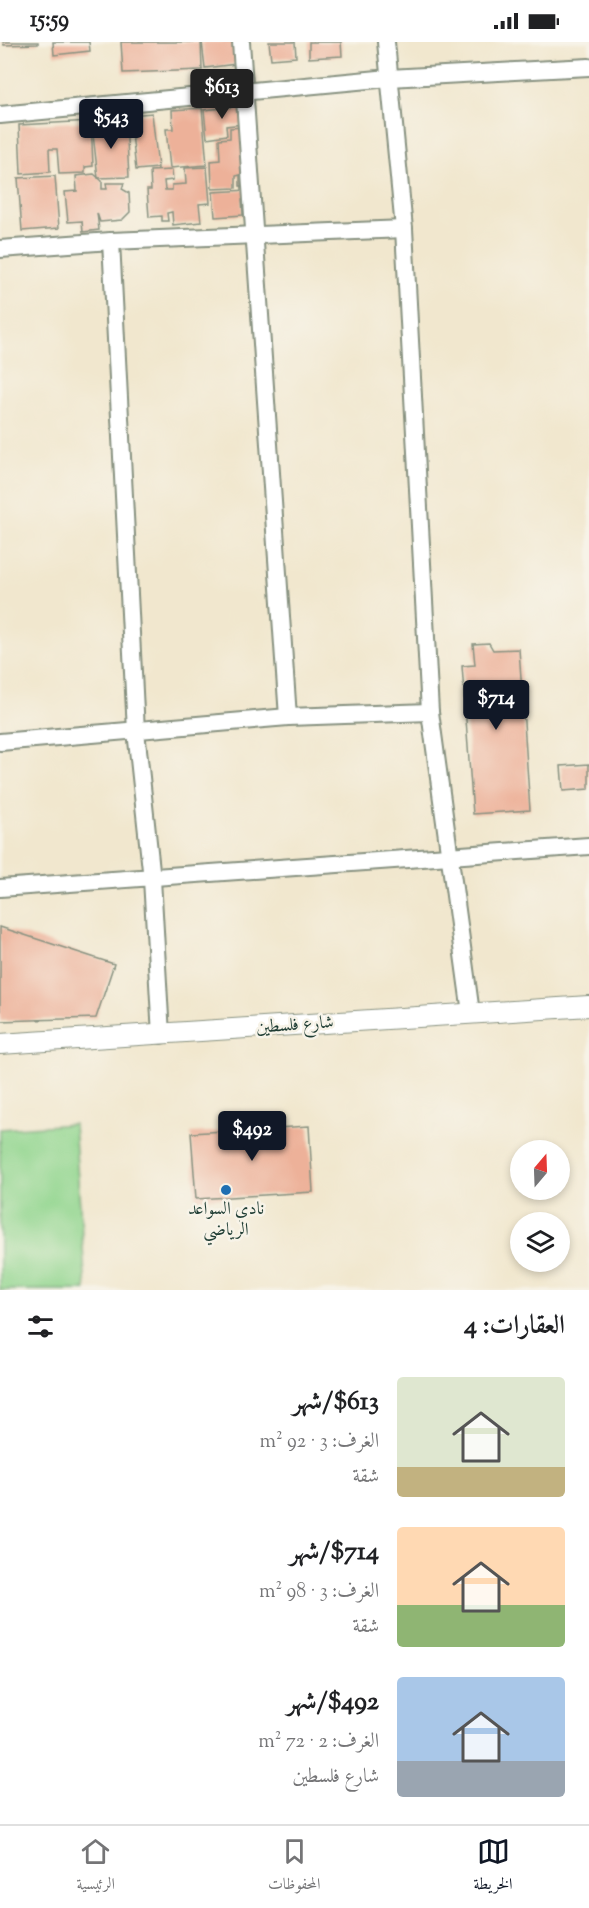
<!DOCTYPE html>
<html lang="ar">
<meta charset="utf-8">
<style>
body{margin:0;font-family:"Sorts Mill Goudy",Amiri,serif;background:#f2f2f2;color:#202124;direction:rtl;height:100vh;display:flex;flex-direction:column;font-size:22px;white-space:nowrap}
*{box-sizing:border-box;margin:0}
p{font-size:20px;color:#757577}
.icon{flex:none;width:33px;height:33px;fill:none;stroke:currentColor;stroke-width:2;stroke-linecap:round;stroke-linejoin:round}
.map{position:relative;height:1248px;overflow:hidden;direction:ltr}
.panel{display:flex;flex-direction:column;background:#fff;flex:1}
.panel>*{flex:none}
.needle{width:39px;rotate:19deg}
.fabs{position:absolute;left:510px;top:1098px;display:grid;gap:12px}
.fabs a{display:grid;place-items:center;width:60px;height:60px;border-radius:50%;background:#fff;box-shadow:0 3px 9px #0003;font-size:30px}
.price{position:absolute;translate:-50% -51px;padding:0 14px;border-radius:6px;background:#111827;color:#fff;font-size:20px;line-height:39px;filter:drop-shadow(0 2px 3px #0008)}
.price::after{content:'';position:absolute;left:50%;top:36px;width:18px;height:14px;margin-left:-9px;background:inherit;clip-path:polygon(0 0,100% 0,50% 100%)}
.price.current{background:#222;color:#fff}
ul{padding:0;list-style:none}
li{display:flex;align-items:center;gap:18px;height:150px;padding:0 24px}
li span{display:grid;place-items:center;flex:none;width:168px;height:120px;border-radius:6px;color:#555}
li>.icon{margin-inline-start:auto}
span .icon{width:72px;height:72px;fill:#fffc;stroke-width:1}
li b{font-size:26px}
h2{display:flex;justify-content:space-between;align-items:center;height:72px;padding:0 24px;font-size:26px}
.status{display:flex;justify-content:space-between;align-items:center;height:42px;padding:0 30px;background:#fff;direction:ltr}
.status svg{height:16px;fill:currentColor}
.tab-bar{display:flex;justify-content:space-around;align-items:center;height:84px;border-top:2px solid #e0e0e0;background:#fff;font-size:16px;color:#757577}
.tab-bar a{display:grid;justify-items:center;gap:3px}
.tab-bar .current{color:#111827}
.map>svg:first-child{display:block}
.green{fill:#92d68f;stroke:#588a62;stroke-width:1.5}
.building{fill:#edb199}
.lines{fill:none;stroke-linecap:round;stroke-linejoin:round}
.minor-casing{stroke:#889281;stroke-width:20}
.tertiary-casing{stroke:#889281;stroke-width:22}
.minor{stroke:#fff;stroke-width:16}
.tertiary{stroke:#fff;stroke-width:20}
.poi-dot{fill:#1f6fb2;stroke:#f7f3e8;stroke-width:2}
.labels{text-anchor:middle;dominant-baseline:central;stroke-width:5;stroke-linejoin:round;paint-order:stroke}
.street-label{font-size:18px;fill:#1f3d34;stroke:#f7f3e8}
.poi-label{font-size:18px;fill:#1f3d34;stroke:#f7f3e8}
</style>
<div class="status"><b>15:59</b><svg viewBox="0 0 49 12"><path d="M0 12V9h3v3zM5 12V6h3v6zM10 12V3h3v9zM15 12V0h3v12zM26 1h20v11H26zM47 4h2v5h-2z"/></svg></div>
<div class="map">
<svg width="589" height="1248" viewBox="0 0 589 1248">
<rect width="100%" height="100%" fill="#f7f3e8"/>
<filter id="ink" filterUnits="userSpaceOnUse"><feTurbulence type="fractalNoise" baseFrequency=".0167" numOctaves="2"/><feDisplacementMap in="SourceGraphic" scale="12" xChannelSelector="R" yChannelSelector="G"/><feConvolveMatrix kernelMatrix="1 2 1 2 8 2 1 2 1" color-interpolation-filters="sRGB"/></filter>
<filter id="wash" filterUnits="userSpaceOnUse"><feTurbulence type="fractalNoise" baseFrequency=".008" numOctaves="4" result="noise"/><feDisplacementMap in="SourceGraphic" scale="24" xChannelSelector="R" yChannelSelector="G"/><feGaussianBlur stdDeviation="1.35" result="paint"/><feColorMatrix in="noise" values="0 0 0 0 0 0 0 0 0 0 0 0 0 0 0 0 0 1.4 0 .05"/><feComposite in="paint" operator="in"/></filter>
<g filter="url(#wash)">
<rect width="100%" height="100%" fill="#f1e7ce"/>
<path class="green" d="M74 1082 86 1248H0V1087Z"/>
<g id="blocks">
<g class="building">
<path d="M3 0H38V2L4 3Z"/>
<path d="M53 0H89L90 9 54 13Z"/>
<path d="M121 0H201L202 28 123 31Z"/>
<path d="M202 0H233L236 22 205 26Z"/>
<path d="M269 0H295L296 15 271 17Z"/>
<path d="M309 0H341L342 14 309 16Z"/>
<path d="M242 64 244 82 226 84 227 93 207 96 204 68Z"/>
<path d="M202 66 207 123 170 126 166 87H173L172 68Z"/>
<path d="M152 71 158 126 136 128 130 73Z"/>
<path d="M91 79 93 124 85 125V131L59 132 57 107H49L50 130 21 132 19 83Z"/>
<path d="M126 80 129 135 98 136 92 83Z"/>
<path d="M244 85 248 144H240V133L236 134V146L212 147 211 119 220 118 219 97 230 96V86Z"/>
<path d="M207 125 210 161 199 162 201 180 173 183 172 170 167 171 168 179H162V174L149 175 147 148H151L150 129 172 128 173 138 164 139 165 148H172V143L186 142 185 126Z"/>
<path d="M94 132 102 139V147H107L106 141H124L122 147 129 151 130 170 122 178 100 180 97 171 99 188 83 190 82 179 68 180 65 150 77 149 76 134Z"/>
<path d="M55 134 59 186 22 189 18 136Z"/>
<path d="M248 148 252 157 242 158 243 173 215 175 213 150Z"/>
<path d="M489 601 493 608 519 607 530 768 473 772 462 624 475 623 473 602Z"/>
<path d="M589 722V747L563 749 561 724Z"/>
<path d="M0 885 114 922 96 976 0 979Z"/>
<path d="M309 1084 313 1150 196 1157 191 1091Z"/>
</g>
</g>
</g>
<g filter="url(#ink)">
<use href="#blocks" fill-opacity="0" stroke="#889281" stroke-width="1.5"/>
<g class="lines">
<defs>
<g id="minor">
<path d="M241 0 288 675"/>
<path d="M386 0 404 187 430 670 471 971"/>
<path d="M0 73 389 36 589 25"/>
<path d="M111 199 136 689 152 837 161 993"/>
<path d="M0 207 111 199 404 187"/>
<path d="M0 700 288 675 430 670"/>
<path d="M0 846 589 804"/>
</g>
<path id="tertiary" d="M0 1002 589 964"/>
</defs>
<use href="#minor" class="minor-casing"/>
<use href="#tertiary" class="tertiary-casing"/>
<use href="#minor" class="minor"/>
<use href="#tertiary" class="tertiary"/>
</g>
</g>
<circle class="poi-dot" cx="226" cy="1148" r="6"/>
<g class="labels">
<g class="street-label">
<text transform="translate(295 984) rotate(-4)">شارع فلسطين</text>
</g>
<g class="poi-label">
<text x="226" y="1168">نادي السواعد<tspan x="226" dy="21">الرياضي</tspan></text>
</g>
</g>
</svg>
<div class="fabs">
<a><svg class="needle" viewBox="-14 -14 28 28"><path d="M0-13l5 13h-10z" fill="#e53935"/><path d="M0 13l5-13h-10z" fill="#757577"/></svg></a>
<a><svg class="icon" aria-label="layers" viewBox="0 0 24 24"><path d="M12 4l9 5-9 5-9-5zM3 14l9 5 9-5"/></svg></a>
</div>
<b class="price current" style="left:222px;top:78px">$613</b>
<b class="price" style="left:111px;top:108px">$543</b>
<b class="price" style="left:496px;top:689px">$714</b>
<b class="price" style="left:252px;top:1120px">$492</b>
</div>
<section class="panel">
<h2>العقارات: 4<svg class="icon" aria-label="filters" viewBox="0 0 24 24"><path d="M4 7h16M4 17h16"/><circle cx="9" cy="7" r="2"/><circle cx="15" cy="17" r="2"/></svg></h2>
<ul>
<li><span style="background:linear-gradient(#dfe7d0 75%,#c2b280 0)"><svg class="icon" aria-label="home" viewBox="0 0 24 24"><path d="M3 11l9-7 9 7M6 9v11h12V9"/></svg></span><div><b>$613/شهر</b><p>الغرف: 3 · 92 m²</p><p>شقة</p></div></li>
<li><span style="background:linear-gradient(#ffd9b3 65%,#8fb573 0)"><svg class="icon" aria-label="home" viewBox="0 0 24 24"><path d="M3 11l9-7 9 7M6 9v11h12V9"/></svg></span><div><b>$714/شهر</b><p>الغرف: 3 · 98 m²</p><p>شقة</p></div></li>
<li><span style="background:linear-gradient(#a9c7e8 70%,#9aa5b1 0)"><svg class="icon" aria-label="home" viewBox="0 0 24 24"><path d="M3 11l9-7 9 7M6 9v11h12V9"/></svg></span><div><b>$492/شهر</b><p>الغرف: 2 · 72 m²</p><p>شارع فلسطين</p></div></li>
</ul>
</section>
<nav class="tab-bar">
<a class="current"><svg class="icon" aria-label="map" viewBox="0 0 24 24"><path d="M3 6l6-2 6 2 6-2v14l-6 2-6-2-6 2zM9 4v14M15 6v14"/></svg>الخريطة</a>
<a><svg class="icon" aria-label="saved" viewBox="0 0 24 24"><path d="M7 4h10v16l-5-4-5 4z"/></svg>المحفوظات</a>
<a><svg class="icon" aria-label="home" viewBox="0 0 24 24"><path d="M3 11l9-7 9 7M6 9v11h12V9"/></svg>الرئيسية</a>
</nav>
